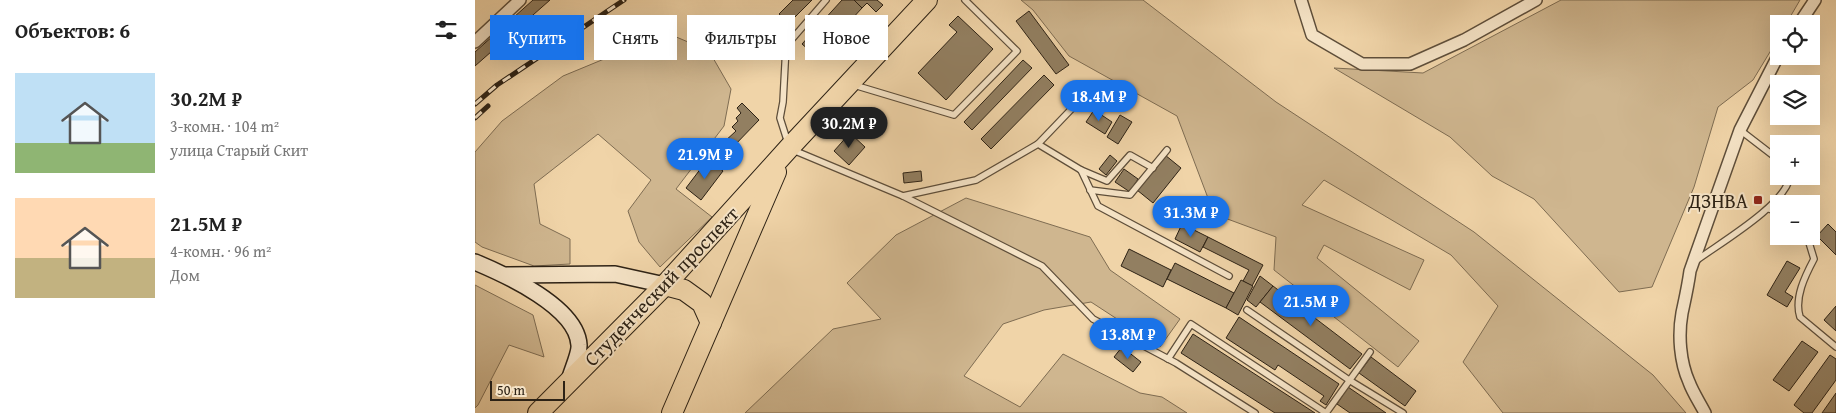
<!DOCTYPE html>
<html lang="ru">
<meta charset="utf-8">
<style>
body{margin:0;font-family:"Gentium Book Plus",serif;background:#f6f6f6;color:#222;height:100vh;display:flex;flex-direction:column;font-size:19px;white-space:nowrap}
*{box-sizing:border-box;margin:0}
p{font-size:16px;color:#767676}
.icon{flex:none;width:28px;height:28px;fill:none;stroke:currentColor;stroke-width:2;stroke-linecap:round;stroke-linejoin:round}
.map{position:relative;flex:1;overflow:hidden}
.panel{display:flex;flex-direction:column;background:#fff;width:475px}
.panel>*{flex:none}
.top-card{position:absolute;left:15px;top:15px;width:475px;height:45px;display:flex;gap:10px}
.buttons{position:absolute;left:1295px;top:15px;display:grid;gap:10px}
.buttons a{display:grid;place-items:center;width:50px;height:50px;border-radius:0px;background:#fff;box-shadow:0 5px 20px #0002;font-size:25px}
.scale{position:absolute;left:15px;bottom:12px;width:75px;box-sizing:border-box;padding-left:5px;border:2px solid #2d2215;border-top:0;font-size:14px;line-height:18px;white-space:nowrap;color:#2d2215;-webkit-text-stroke:4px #f5e3c6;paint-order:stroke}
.price{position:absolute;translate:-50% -42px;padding:0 11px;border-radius:18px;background:#1a73e8;color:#fff;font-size:16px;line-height:32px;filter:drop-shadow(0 1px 2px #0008)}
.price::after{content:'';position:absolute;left:50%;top:30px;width:15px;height:11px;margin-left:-8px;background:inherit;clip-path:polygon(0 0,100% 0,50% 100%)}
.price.selected{background:#222;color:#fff}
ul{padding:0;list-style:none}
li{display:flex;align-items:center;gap:15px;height:125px;padding:0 15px}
li span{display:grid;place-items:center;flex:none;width:140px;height:100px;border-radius:0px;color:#555}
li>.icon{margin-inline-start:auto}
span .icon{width:60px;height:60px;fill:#fffc;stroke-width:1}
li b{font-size:21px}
h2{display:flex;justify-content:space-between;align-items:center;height:60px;padding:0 15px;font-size:21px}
.pill{padding:0 18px;border-radius:0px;background:#fff;box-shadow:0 5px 20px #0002;font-size:18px;line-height:45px}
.pill.selected{background:#1a73e8;color:#fff}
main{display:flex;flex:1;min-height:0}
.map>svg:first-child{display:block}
.green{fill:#cfb68f;stroke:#7e6c52}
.building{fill:#927f61;stroke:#2d2215}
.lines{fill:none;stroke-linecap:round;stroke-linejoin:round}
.lane-casing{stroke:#5e4e3a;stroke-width:8}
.street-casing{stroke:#5e4e3a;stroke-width:14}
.secondary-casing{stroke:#2d2215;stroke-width:18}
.highway-casing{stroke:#2d2215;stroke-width:22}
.lane{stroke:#f5e3c6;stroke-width:5.5}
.street{stroke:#f5e3c6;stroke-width:11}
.secondary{stroke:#f5e3c6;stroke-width:15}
.highway{stroke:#f0d4a8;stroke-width:20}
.rail-casing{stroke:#2d2215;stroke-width:5}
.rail{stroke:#f5e3c6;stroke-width:3;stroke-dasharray:9;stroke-linecap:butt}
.poi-dot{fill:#8f2418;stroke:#f5e3c6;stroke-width:2}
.labels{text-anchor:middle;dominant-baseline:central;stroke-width:4;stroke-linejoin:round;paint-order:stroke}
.poi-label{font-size:20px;fill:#2d2215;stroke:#f5e3c6;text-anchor:end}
.street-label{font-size:20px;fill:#2d2215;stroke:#f5e3c6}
</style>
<main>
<section class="panel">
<h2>Объектов: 6<svg class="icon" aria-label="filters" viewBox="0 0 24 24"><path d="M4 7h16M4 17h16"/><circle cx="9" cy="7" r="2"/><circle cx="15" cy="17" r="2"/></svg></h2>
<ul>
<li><span style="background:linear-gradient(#bfe0f5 70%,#8fb573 0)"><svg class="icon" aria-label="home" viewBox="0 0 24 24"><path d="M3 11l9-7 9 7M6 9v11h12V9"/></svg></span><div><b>30.2M ₽</b><p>3-комн. · 104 m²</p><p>улица Старый Скит</p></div></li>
<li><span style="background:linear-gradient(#ffd9b3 60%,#c2b280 0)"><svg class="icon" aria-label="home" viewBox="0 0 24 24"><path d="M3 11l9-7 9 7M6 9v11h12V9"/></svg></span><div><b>21.5M ₽</b><p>4-комн. · 96 m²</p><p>Дом</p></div></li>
</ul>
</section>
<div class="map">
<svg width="1361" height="413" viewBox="0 0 1361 413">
<rect width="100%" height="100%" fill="#f0d4a8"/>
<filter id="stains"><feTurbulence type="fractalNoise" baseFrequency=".004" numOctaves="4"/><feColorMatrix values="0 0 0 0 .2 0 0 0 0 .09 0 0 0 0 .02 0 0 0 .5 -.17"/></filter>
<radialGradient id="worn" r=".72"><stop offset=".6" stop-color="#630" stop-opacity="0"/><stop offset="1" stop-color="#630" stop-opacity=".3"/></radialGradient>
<g class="green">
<path d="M546 0H668L801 102 999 232 1178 375 1211 413H1028L988 362 1023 306 976 255 849 180 827 205 949 260 935 290 849 245 842 258 944 341 923 367 799 270 801 237 739 214 702 116 594 56 558 10Z"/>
<path d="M1086 0H1325L1311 24H1304V37L1278 80 1243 107 1219 187 1177 287 1144 292 1059 199 1017 176 975 137 859 68 948 73Z"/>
<path d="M192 33 234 51 256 89 249 126 201 189 237 217 185 267 164 242 153 211 176 180 123 134 59 184 65 224 95 239V264L59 266 7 247 0 242V152L27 121 88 76Z"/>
<path d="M491 198 615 237 635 270 705 319 685 347 616 302 569 310 528 324 489 376 545 407 588 354 665 393 687 397 712 413H270L358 329 406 319 372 283 421 235Z"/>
<path d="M0 285 58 315 69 357 34 345 3 405 0 408Z"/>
</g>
<g class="building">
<path d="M58 0H75L0 66V52Z"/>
<path d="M318 0H337L314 23 304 14Z"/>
<path d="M367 0H379L387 8 342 57 327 44Z"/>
<path d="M379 0H402L408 5 401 12 392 3 387 8Z"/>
<path d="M554 11 594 65 581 74 541 21Z"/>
<path d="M483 16 518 49 471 100 443 73 482 32 474 25Z"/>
<path d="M548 60 557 68 497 130 489 122Z"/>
<path d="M569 75 579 85 516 149 506 139Z"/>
<path d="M267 103 284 120 256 149 249 142 261 131 257 127 263 121 261 118 266 113 262 108Z"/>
<path d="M619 110 637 122 630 134 611 122Z"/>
<path d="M645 115 657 122 643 144 632 137Z"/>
<path d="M375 133 390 147 374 165 359 151Z"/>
<path d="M635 155 642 161 631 175 624 169Z"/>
<path d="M690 155 706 168 678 203 662 190Z"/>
<path d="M233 159 248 171 226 200 211 188Z"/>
<path d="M649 169 663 179 655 192 640 182Z"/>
<path d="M446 171 447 181 429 183 428 173Z"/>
<path d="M707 224 733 237 725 252 700 239Z"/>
<path d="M1353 224 1361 232V255L1342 236Z"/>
<path d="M733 237 788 265 777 286 768 281 774 270 728 247Z"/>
<path d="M654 249 696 270 688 287 646 266Z"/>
<path d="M1312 261 1325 268 1310 292 1318 297 1312 307 1292 295Z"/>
<path d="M700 263 759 293 751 308 692 279Z"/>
<path d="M785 276 798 286 781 307 772 300Z"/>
<path d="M766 280 778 286 763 315 751 308Z"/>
<path d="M798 286 887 354 875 369 785 302Z"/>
<path d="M1361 306V331L1349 320Z"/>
<path d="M764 317 864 384 851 405 845 401 849 396 803 365 800 370 751 338Z"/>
<path d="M718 334 840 413H800L706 353Z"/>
<path d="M1327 341 1343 352 1314 391 1298 380Z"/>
<path d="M647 347 666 362 658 372 639 357Z"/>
<path d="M1355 355 1361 359V380L1337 413H1329L1319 405Z"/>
<path d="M896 357 941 391 930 406 884 373Z"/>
<path d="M873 387 911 413H875L862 404Z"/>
<path d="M1361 393V413H1347Z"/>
</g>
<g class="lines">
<defs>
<g id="lane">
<path d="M379 85 479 115 542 51 490 0"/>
<path d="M1265 130 1304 160"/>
<path d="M313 143 305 118 308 102 311 46 351 0"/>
<path d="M563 144 607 98"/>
<path d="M318 150 428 196 501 180 563 144 606 170 623 206 754 276"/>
<path d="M606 170 632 181 655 155 678 168"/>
<path d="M615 190 655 195 692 150"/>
<path d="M428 196 567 266 618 319 701 363 780 413"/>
<path d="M1294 209 1304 211"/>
<path d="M1332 236 1339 259C1330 276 1319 298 1325 317L1361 347"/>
<path d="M1222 260C1245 243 1312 204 1315 176"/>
<path d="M772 310 874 380 928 413"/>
<path d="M693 359 716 324 851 413"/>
<path d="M851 413 895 352"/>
</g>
<g id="street">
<path d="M826 0 837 35 887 64H935L989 40 1061 0"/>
<path d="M1324 24 1340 0"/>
<path d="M0 42 45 0"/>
<path d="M1230 413C1225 403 1218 393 1214 382 1205 362 1203 335 1207 313 1210 299 1213 286 1215 271L1265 130 1304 54"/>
</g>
<g id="secondary">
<path d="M0 262C31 275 102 307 104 345 105 353 96 372 94 381"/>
<path d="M32 275 140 274 190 285"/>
</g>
<g id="highway">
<path d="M190 285 209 290 227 303 236 323"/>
<path d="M63 413 190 285 314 148 452 0"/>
<path d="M197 413 301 172"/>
</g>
</defs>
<use href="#lane" class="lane-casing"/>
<use href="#street" class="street-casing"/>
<use href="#secondary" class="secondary-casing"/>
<use href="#highway" class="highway-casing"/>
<use href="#lane" class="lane"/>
<use href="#street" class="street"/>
<use href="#secondary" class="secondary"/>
<use href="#highway" class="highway"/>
<defs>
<g id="rail">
<path d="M0 104 22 85 149 0"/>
<path d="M0 118 13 106"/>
</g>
</defs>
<use href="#rail" class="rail-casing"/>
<use href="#rail" class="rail"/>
</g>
<rect class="poi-dot" x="1278" y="195" width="10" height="10" rx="2.5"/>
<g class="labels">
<g class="poi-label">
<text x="1273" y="200">ДЗНВА</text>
</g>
<g class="street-label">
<text transform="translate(186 286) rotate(-46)">Студенческий проспект</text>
</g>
</g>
<rect width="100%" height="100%" filter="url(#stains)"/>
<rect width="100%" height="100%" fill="url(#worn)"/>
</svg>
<div class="buttons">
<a><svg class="icon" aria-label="locate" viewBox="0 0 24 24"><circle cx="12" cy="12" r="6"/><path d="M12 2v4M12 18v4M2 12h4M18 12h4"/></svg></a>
<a><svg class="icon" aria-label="layers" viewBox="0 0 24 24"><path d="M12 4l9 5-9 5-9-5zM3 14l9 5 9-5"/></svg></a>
<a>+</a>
<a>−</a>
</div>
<div class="scale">50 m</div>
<b class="price" style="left:624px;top:122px">18.4M ₽</b>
<b class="price selected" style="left:374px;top:149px">30.2M ₽</b>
<b class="price" style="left:230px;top:180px">21.9M ₽</b>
<b class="price" style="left:716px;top:238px">31.3M ₽</b>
<b class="price" style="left:836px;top:327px">21.5M ₽</b>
<b class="price" style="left:653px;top:360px">13.8M ₽</b>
<div class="top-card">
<a class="pill selected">Купить</a>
<a class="pill">Снять</a>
<a class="pill">Фильтры</a>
<a class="pill">Новое</a>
</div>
</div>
</main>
